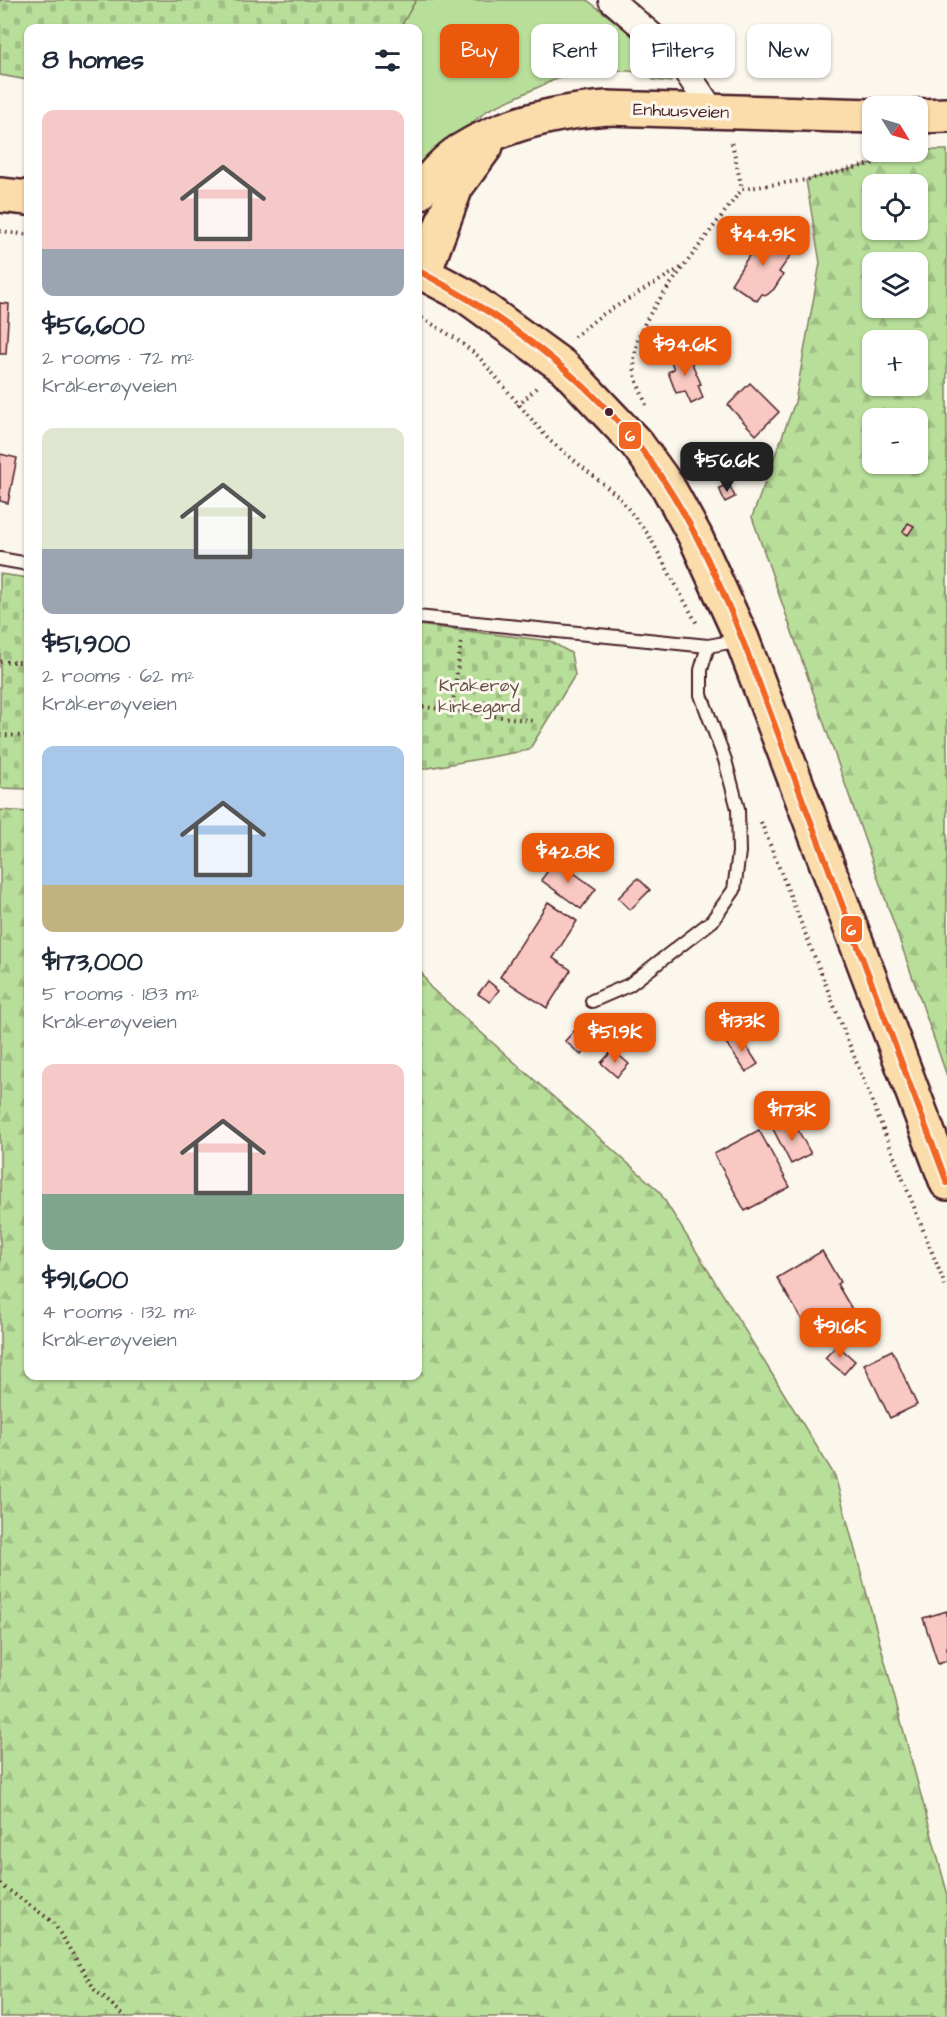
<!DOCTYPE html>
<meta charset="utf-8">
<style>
body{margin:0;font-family:"Architects Daughter",sans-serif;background:#f6f6f7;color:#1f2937;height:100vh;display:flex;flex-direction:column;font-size:22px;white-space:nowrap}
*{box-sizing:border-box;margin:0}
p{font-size:20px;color:#747a83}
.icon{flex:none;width:33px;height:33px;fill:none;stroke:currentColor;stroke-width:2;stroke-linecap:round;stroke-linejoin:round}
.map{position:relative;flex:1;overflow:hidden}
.details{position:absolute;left:24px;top:24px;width:398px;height:1356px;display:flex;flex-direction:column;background:#fff;border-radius:12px;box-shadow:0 2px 4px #0004}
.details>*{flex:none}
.top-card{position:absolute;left:440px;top:24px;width:417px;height:54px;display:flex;gap:12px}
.needle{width:39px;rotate:127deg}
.buttons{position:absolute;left:862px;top:96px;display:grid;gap:12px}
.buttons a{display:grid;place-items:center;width:66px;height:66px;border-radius:12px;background:#fff;box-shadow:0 2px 4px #0004;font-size:30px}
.price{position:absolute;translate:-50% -51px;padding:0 14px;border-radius:12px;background:#ea580c;color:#fff;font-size:20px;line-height:39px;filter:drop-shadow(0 2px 3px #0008)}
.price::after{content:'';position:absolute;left:50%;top:36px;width:18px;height:14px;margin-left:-9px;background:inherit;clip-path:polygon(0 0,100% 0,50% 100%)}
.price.selected{background:#222;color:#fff}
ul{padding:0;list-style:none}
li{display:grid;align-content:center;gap:12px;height:318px;padding:0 18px}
li span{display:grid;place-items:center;height:186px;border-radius:12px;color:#555}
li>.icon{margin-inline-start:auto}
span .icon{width:108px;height:108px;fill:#fffc;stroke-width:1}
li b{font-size:26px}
h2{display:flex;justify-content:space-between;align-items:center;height:72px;padding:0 18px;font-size:26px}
.pill{padding:0 21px;border-radius:12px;background:#fff;box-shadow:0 2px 4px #0004;font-size:21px;line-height:54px}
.pill.selected{background:#ea580c;color:#fff}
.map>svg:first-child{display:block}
.green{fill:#b8df9a;stroke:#817f62;stroke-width:1.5}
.forest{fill:url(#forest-firs);stroke:#817f62;stroke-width:1.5;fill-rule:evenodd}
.cemetery{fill:url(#cemetery-stones);stroke:#817f62;stroke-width:1.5}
.building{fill:#f9c8c2;stroke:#4a1f2b;stroke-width:1.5}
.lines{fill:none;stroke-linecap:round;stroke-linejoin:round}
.lane-casing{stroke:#4a1f2b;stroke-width:16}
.street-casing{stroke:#4a1f2b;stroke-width:28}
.primary-casing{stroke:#4a1f2b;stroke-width:38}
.path{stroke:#4a1f2b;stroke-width:4;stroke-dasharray:1.5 4.5;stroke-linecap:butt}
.lane{stroke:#fbf7ec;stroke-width:12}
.street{stroke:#fbf7ec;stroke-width:24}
.primary{stroke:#faddab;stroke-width:33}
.bus-1-casing{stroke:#fbf7ec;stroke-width:10}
.bus-1{stroke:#f26522;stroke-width:6}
.bus-dot{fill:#4a1f2b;stroke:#fbf7ec;stroke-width:2}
.labels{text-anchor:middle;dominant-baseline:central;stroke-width:6;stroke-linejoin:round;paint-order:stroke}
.street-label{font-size:18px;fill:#4a1f2b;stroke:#fbf7ec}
.park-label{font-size:18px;fill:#664f47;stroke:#fbf7ec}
.line-badge{stroke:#fbf7ec;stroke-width:2}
.badge-label{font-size:16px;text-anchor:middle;font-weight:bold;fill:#fff}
</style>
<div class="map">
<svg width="947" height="2017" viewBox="0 0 947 2017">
<defs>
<pattern id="forest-firs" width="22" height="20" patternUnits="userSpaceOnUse" patternTransform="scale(1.5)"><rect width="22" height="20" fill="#b8df9a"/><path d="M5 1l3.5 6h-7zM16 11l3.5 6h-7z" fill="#a0bf85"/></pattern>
<pattern id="cemetery-stones" width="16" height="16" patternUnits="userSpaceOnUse" patternTransform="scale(1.5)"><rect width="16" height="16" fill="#b8df9a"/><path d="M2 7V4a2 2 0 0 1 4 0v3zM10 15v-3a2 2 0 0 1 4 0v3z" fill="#a0bf85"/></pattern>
</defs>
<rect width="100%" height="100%" fill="#fbf7ec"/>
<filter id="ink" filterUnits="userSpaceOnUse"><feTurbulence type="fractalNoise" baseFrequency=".0167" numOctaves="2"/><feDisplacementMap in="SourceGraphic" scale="12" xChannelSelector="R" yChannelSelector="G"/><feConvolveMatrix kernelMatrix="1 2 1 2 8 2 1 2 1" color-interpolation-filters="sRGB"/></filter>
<g filter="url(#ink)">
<path class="green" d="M416 0H587L659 55 671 69V82L654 80 642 72 580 68 488 110 443 146 417 173V28H400Z"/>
<g class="forest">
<path d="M927 150H947V1076L752 517 795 402 820 263 806 180ZM873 184H918V230H873ZM873 262H918V308H873ZM873 340H918V386H873ZM873 418H918V464H873Z"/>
<path d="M0 810 28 812V1376H417V965L430 987 659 1191 835 1476 947 1892V2017H0Z"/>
</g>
<g class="cemetery">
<path d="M0 0H416L400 28H28V80L0 75Z"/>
<path d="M0 574 28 578V789L0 788Z"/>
<path d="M417 625 550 641 571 653 575 675 529 750 417 770Z"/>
</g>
<g class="building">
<path d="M772 226 783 234 776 244 791 255 779 272 783 275 774 289 767 295 762 294 757 301 731 284 762 235 765 237Z"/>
<path d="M0 303 9 304 6 354H0Z"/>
<path d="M686 350 701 384 698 385 703 398 691 404 685 391 676 393 668 372 674 369 669 357Z"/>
<path d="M750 383 779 412 756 435 728 405Z"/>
<path d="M0 454 17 458 8 503 0 501Z"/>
<path d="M729 484 735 497 725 502 719 488Z"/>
<path d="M908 523 914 526 908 535 903 532Z"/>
<path d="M556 860 596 889 581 909 541 880Z"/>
<path d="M638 878 650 890 630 910 618 898Z"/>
<path d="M548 902 577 921 553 958 571 970 547 1008 500 977Z"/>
<path d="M488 981 499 990 490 1002 478 994Z"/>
<path d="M586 1018 601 1032 581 1055 565 1041Z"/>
<path d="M739 1035 758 1064 746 1072 726 1043Z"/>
<path d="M613 1050 629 1064 617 1077 601 1063Z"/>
<path d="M792 1119 811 1154 791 1164 773 1129Z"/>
<path d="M759 1130 790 1187 745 1211 714 1154Z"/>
<path d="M822 1251 840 1282 837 1284 853 1311 837 1320 840 1323 834 1327 829 1329 827 1326 811 1335 777 1278Z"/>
<path d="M837 1345 855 1361 844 1374 825 1358Z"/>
<path d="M892 1350 917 1405 890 1418 864 1364Z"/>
<path d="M947 1611V1661L938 1664 923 1618Z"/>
</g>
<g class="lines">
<defs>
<g id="lane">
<path d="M0 559 28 564"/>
<path d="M417 617 708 646 741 640"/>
<path d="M592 1001 629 985 712 921 734 890 739 852 738 809 725 760 701 695V670L708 646"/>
</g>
<path id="street" d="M611 0 660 42 685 70 714 113"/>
<g id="primary">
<path d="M918 116 947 115"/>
<path d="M417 194C430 179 444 161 460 151 505 123 555 112 607 108L873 116"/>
<path d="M0 195 28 198"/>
<path d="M417 270 466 296 565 368 637 444 668 487 695 536 742 639 947 1183"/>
<path d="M424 273 456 187 486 146"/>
</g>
</defs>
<use href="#lane" class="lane-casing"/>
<use href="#street" class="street-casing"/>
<use href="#primary" class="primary-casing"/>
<g class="path">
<path d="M732 143 742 189"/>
<path d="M0 231 28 235"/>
<path d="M417 315 455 338 478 356 549 440 618 496 648 534 697 624"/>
<path d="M574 337 600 316 684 266 742 189 806 180 928 150"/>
<path d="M646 405C643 395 637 384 635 374 629 333 660 299 682 269"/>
<path d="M518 406 537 387"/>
<path d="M0 662H28"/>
<path d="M417 706 533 721"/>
<path d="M452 710 461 642"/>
<path d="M0 735 28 736"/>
<path d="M761 822 947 1290"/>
<path d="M0 1884 53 1922 95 1990 126 2017"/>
</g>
<use href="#lane" class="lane"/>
<use href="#street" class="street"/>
<use href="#primary" class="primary"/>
<defs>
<path id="bus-1" d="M417 270C500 314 579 371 638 445 711 536 752 666 793 774 844 911 896 1047 947 1183"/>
</defs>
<use href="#bus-1" class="bus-1-casing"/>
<use href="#bus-1" class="bus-1"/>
</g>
</g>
<circle class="bus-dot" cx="609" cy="412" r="5"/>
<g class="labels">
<g class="street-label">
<text transform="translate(681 111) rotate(2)">Enhuusveien</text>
</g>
<g class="park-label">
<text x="479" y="685">Kråkerøy<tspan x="479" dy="21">kirkegård</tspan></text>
</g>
</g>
<g class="line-badge">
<rect x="618" y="421" width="24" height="29" rx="6" fill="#f26522"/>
<rect x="840" y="915" width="23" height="28" rx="6" fill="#f26522"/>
</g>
<g class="badge-label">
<text x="630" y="441">6</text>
<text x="851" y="935">6</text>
</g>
</svg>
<div class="buttons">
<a><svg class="needle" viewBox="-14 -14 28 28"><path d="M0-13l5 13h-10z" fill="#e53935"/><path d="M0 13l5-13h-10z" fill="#747a83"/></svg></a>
<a><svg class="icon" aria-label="locate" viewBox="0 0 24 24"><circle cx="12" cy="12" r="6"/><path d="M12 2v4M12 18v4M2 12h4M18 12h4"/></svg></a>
<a><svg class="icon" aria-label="layers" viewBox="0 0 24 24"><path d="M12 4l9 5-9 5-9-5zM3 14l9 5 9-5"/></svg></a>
<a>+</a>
<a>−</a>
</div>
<b class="price" style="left:763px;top:267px">$44.9K</b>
<b class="price" style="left:685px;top:377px">$94.6K</b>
<b class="price selected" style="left:727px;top:493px">$56.6K</b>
<b class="price" style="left:568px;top:884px">$42.8K</b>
<b class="price" style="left:742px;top:1053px">$133K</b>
<b class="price" style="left:615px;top:1064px">$51.9K</b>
<b class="price" style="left:792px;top:1142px">$173K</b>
<b class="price" style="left:840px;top:1359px">$91.6K</b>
<div class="top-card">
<a class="pill selected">Buy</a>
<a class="pill">Rent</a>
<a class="pill">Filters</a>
<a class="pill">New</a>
</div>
<section class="details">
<h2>8 homes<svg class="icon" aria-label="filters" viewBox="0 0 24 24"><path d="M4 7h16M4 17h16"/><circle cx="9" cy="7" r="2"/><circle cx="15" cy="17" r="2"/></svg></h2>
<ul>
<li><span style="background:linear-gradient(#f6c9c9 75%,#9aa5b1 0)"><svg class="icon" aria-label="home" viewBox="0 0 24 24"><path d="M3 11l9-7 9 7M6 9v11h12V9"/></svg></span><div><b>$56,600</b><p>2 rooms · 72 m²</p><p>Kråkerøyveien</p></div></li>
<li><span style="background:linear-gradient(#dfe7d0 65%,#9aa5b1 0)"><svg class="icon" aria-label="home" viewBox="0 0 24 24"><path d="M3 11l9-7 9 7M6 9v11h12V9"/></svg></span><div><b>$51,900</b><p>2 rooms · 62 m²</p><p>Kråkerøyveien</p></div></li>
<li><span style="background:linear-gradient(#a9c7e8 75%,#c2b280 0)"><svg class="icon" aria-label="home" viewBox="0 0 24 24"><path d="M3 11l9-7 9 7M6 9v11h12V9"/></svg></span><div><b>$173,000</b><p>5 rooms · 183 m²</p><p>Kråkerøyveien</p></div></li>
<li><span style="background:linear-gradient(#f6c9c9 70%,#7fa58c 0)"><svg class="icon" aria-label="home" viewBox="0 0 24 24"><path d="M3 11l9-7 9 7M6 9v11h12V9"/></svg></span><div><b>$91,600</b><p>4 rooms · 132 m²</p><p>Kråkerøyveien</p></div></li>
</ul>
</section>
</div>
